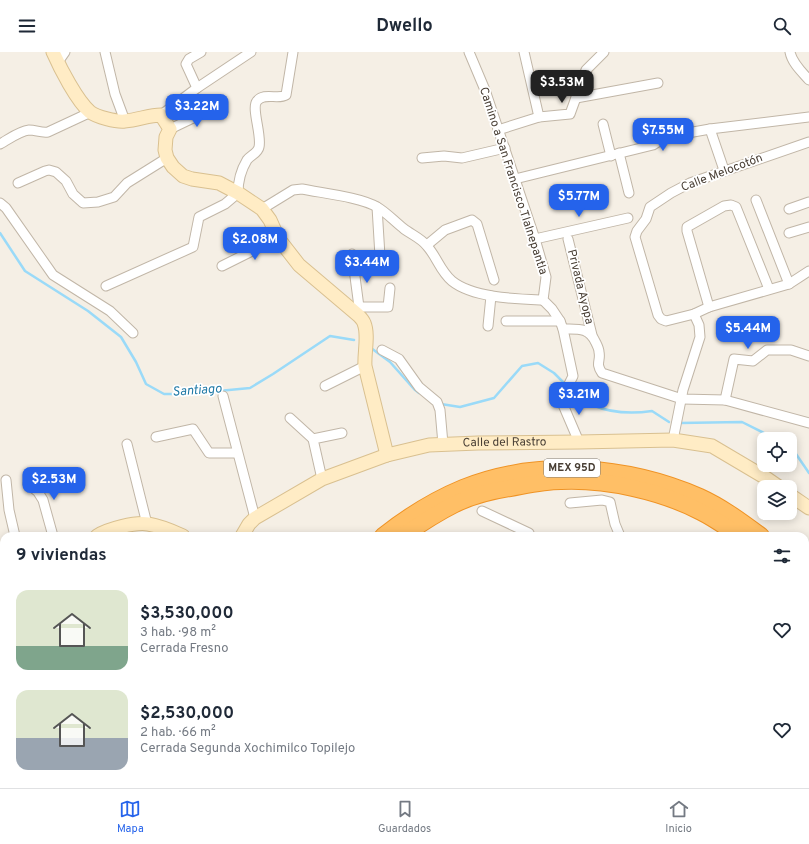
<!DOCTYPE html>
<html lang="es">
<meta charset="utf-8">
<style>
body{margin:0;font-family:Overpass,sans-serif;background:#f2f2f3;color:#1f2937;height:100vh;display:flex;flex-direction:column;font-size:15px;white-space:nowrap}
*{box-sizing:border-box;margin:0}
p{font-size:13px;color:#747a83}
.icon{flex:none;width:22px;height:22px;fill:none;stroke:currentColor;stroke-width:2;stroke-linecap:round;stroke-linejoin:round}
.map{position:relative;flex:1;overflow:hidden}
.panel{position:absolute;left:0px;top:480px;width:809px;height:256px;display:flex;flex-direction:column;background:#fff;border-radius:12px 12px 0 0;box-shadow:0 2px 10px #0003}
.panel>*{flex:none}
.fabs{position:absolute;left:757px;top:380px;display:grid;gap:8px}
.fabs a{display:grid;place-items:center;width:40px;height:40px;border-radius:8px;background:#fff;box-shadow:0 2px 10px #0003;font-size:20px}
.price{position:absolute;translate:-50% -34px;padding:0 9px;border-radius:8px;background:#2563eb;color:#fff;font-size:13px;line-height:26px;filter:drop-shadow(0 1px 2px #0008)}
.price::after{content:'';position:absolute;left:50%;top:24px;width:12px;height:9px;margin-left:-6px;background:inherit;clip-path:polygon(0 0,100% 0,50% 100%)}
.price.on{background:#222;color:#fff}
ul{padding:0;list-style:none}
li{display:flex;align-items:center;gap:12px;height:100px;padding:0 16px}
li span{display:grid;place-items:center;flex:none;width:112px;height:80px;border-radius:12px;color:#555}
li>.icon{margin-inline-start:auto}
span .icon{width:48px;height:48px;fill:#fffc;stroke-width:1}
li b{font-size:17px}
h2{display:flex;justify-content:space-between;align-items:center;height:48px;padding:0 16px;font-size:17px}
header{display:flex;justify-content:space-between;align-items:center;height:52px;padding:0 16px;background:#fff;font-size:18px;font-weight:700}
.tabs{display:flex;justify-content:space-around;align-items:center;height:56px;border-top:1px solid #e0e1e3;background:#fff;font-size:11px;color:#747a83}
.tabs a{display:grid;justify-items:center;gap:2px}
.tabs .on{color:#2563eb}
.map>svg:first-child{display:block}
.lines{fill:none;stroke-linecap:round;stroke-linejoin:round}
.stream{stroke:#9adaf8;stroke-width:2.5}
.minor-casing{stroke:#c1b6a7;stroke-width:11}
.secondary-casing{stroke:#d9c090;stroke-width:15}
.motorway-casing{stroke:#ef9325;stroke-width:18}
.minor{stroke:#fff;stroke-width:9}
.secondary{stroke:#ffecc5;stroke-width:13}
.motorway{stroke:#ffbf66;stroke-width:16}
.labels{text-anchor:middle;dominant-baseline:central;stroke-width:3.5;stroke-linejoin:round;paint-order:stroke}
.shield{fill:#fff;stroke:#7f7871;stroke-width:1}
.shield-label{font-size:11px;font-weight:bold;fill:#483e34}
.street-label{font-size:12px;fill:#483e34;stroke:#fff}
.water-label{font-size:13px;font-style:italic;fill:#1f79a6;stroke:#fff}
</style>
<header><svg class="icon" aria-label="menu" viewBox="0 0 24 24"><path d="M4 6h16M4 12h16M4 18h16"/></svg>Dwello<svg class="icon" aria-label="search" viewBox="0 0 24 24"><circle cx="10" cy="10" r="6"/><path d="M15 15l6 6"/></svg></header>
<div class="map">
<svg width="809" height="736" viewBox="0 0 809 736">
<rect width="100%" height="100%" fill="#f5efe5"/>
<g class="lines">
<g class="stream">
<path d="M0 181 25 219 88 259 121 285 136 310 146 332 164 342H187L250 336 273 322 330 284 354 288"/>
<path d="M371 296 390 310 414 337 419 341"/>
<path d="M569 337C576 342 584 350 592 353 611 361 632 362 652 359L669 370"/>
<path d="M441 352 460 355 494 346 522 314 538 311 554 321 566 333"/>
<path d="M680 371 742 370 766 382 774 387"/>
<path d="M790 398 796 402 809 421"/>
</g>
<defs>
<g id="minor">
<path d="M105 0 115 42 125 69"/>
<path d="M469 0 485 38 535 187 546 225 543 248 552 257 560 269 563 277 573 324 561 348 579 390"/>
<path d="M524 0 539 65"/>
<path d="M790 0C792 11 802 20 809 28"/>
<path d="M58 10 65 0"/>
<path d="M197 36 186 12 189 7 201 0"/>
<path d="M576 46 658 31"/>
<path d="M161 63 197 36 251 0"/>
<path d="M603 72 611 104"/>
<path d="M170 77 214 56"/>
<path d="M710 77 724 118"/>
<path d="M498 78 539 65 570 62 586 18 604 0"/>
<path d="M809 90 690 131 671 141 650 155 646 167 637 179 635 185 658 263 661 267 666 269 694 262 709 255 789 232 809 219"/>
<path d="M0 92C8 88 19 79 29 78 36 78 41 81 48 80L91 60"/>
<path d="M619 101 629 141"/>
<path d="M422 106 444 104 462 106 505 96"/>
<path d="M515 127 653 93 664 86 671 84 710 77 809 65"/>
<path d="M18 131 45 119 49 118 56 120 66 129 73 142 83 151 98 150 114 145 127 131 167 106"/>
<path d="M756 148 789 232"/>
<path d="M0 151 6 156 53 223 110 259 133 281"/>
<path d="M377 155 380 204"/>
<path d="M262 157 293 138 302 137C321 141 361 145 377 155 386 160 394 169 403 176 410 182 421 186 427 194 437 205 440 219 452 229 473 246 517 247 543 248"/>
<path d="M789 157 809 150"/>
<path d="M789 181 809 175"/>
<path d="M535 187 628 166"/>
<path d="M568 187 592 283"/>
<path d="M427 193 445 178 472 168 477 172 494 228"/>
<path d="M352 202 359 255 358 263"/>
<path d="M222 214 278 186"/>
<path d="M106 234 193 195 199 165 225 152 238 141C238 130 241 118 247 108 251 103 258 101 259 95 262 83 251 56 257 49 264 40 278 48 286 43L293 0"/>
<path d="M359 255H388L390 236"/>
<path d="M709 255 687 179V175L724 154 731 153 736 155 769 237"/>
<path d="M506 269H560"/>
<path d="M488 274 491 244"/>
<path d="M563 277C578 277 589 275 596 291 597 293 599 297 599 300 601 309 595 311 602 321L682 347 725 348 809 371"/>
<path d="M382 298 399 307 419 335 437 350 440 358 443 392"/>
<path d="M325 334 365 314"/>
<path d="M223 344 255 466"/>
<path d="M725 348 734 307 753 309 767 298H791L809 304"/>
<path d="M290 366 313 387"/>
<path d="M156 385 193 377 209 401H237"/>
<path d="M673 388 683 338 700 285 699 273 694 262"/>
<path d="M127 392 147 472"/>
<path d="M322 427 313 387 342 381"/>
<path d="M6 428 9 458 15 484"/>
<path d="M28 432 38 440 43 448 53 484"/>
<path d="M570 451 602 448 610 450 615 472 620 484"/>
<path d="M482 459 529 481 530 484"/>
<path d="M805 615 809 613"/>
<path d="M805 725 809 723"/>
<path d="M0 732H4"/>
<path d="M187 732 200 736"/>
<path d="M493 732 495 736"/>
<path d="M651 732 653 736"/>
<path d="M741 732 743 736"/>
<path d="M105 736 106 732"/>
<path d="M148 736V732"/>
<path d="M295 736V732"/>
<path d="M596 736 603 732"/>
<path d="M783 736 791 732"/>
</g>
<g id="secondary">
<path d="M53 0C60 16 77 49 90 60 97 65 116 70 125 69 138 68 149 63 161 63L170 77 166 85 165 98 167 106 173 115 183 124 192 127 219 131 238 141 262 157 270 168 278 186 299 213 358 263C360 265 363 268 364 271 369 283 364 301 365 314L387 403"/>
<path d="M790 443 809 456"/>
<path d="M97 484C108 477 135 470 148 472 160 474 172 479 183 484"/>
<path id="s1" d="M242 484 249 472 255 466 322 427 387 403 429 393 478 391 579 390 673 388 712 394 766 426 779 435"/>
<path d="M0 545 4 543"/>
<path d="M358 732 360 736"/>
</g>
<g id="motorway">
<path d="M383 484C407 465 434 448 463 436 538 406 627 413 700 445 722 455 742 470 761 484"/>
<path d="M403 484C420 472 437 461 455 452 472 444 491 439 510 436 527 433 544 429 561 429 606 427 661 439 701 460 715 467 727 476 740 484"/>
<path d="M805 524 809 529"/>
<path d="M805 547 809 553"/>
<path d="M0 702H4"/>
<path d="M0 716 4 715"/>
</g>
</defs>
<use href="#minor" class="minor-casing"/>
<use href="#secondary" class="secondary-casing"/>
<use href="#motorway" class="motorway-casing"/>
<use href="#minor" class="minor"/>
<use href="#secondary" class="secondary"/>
<use href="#motorway" class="motorway"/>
</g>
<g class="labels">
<rect class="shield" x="544" y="407" width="56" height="18" rx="3"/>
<g class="shield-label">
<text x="572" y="416">MEX 95D</text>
</g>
<g class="street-label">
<text transform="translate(722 121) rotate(-21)">Calle Melocotón</text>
<text transform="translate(513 129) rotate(72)">Camino a San Francisco Tlalnepantla</text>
<text transform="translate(580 235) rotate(76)">Privada Ayopa</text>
<text stroke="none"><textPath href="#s1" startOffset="288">Calle del Rastro</textPath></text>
</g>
<g class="water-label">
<text transform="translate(197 339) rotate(-4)">Santiago</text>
</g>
</g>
</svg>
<div class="fabs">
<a><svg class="icon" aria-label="locate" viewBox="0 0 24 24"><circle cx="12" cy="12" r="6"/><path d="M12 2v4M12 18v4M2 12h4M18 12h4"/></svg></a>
<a><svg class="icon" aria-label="layers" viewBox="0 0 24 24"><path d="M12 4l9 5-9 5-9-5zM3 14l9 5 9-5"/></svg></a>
</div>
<b class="price on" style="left:562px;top:52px">$3.53M</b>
<b class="price" style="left:197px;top:76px">$3.22M</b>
<b class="price" style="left:663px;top:100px">$7.55M</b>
<b class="price" style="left:579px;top:166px">$5.77M</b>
<b class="price" style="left:255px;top:209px">$2.08M</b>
<b class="price" style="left:367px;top:232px">$3.44M</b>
<b class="price" style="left:748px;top:298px">$5.44M</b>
<b class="price" style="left:579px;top:364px">$3.21M</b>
<b class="price" style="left:54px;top:449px">$2.53M</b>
<section class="panel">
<h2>9 viviendas<svg class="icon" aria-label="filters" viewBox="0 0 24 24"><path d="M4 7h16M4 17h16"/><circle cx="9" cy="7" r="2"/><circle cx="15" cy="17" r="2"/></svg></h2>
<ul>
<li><span style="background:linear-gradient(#dfe7d0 70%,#7fa58c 0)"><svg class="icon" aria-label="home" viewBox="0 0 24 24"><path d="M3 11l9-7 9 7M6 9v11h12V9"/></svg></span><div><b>$3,530,000</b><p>3 hab. · 98 m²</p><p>Cerrada Fresno</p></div><svg class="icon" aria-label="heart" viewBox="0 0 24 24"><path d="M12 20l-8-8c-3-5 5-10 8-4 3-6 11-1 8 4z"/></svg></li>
<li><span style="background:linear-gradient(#dfe7d0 60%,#9aa5b1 0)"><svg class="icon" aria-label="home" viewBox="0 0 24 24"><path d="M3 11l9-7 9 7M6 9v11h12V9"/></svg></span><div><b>$2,530,000</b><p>2 hab. · 66 m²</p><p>Cerrada Segunda Xochimilco Topilejo</p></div><svg class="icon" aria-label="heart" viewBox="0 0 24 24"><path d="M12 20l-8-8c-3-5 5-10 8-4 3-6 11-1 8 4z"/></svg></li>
</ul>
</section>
</div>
<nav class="tabs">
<a class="on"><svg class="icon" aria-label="map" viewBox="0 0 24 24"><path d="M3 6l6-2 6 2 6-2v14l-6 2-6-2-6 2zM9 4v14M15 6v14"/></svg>Mapa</a>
<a><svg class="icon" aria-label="saved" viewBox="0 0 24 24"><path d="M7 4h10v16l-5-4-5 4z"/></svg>Guardados</a>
<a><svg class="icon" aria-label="home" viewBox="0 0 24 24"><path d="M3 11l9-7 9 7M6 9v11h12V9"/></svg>Inicio</a>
</nav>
